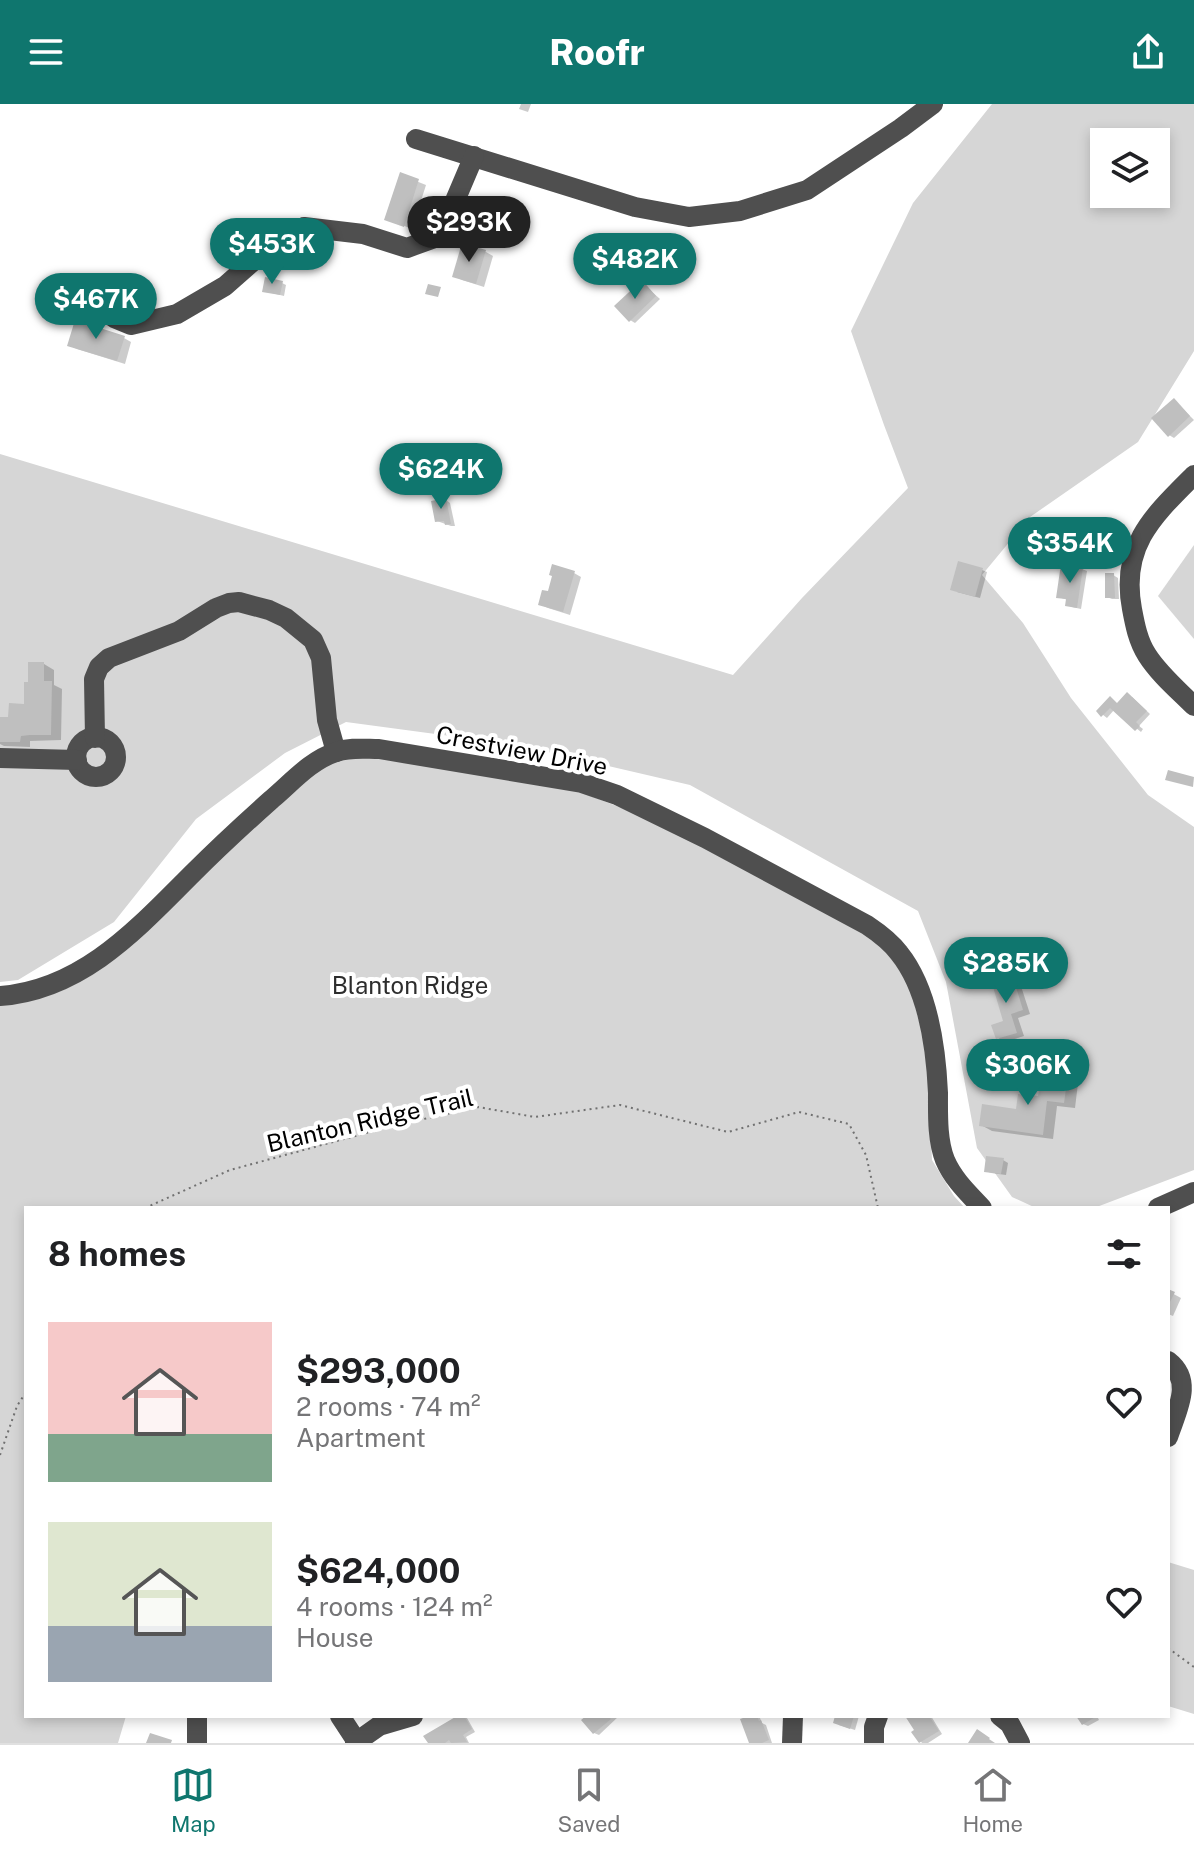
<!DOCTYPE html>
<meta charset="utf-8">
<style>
body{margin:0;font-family:"Public Sans",sans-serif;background:#f2f2f2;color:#202124;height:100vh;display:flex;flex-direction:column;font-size:30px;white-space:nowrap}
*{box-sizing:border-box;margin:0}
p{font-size:26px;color:#757577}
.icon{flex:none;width:44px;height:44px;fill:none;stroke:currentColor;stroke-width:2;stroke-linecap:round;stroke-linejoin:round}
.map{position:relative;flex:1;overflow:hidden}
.drawer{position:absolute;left:24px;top:1102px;width:1146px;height:512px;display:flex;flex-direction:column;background:#fff;border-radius:0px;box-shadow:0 4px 12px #0003}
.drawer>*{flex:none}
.fabs{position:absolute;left:1090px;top:24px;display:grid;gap:16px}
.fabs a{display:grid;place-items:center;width:80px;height:80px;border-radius:0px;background:#fff;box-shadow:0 4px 12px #0003;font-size:40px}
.price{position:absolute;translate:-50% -68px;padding:0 18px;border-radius:28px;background:#0f766e;color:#fff;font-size:26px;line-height:52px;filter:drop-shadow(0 2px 4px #0008)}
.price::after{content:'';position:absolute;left:50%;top:48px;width:24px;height:18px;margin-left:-12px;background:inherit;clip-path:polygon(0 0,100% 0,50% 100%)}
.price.current{background:#222;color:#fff}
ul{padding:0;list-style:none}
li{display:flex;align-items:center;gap:24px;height:200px;padding:0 24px}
li span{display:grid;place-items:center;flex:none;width:224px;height:160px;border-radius:0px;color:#555}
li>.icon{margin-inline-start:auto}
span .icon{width:96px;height:96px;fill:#fffc;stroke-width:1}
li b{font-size:34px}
h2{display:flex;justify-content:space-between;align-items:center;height:96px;padding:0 24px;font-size:34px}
header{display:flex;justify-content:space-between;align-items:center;height:104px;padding:0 24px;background:#0f766e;color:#fff;font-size:36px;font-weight:800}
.tab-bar{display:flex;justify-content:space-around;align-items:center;height:112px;border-top:2px solid #e0e0e0;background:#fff;font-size:22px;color:#757577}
.tab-bar a{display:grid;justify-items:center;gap:4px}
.tab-bar .current{color:#0f766e}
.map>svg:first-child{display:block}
.green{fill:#d6d6d6;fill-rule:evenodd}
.shadow{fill:#0003}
.building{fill:#bfbfbf}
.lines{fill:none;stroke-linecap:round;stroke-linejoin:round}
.path{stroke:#717171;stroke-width:2;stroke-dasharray:2 4;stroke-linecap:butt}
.minor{stroke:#4f4f4f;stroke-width:20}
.labels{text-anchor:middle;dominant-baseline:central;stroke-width:8;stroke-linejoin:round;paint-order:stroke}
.street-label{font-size:24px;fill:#000;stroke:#fff}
.park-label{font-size:24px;fill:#2d2d2d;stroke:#fff}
</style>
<header><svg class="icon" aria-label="menu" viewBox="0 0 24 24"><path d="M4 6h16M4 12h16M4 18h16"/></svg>Roofr<svg class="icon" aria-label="share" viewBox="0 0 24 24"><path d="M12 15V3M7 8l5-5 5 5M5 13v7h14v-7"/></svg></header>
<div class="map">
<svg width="1194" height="1639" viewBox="0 0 1194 1639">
<rect width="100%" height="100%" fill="#fff"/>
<g class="green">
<path d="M992 0H1194V247L1138 338 1030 413 982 471 1023 519 1071 594 1148 691 1194 723V1066L1094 1104H1036L1012 1093 977 1044 946 878 918 807 690 681 518 641 346 618 285 649 196 715 114 818 18 876 0 878V350L733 571 802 494 908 384 884 321 851 227 913 99ZM1104 38H1156V90H1104Z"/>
<path d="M1194 441V535L1158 492Z"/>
<path d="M362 650 570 684 645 713 880 837 910 882 927 948 932 1056 954 1092 965 1104H26V1612H126L118 1639H0V900L61 887 92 871 128 841 302 678 325 660Z"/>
<path d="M1168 1458 1194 1466V1610L1168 1602Z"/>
</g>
<g class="shadow">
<path d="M521 0H531L528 8 519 5Z"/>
<path d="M401 71 426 81 412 125 387 115Z"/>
<path d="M463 141 486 148 493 152 484 183 462 176 454 172Z"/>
<path d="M282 179 286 181 284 192 264 187Z"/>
<path d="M642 179 660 195 635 219 630 216Z"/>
<path d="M124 234 131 238 125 260 77 245 69 241Z"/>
<path d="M1174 296 1194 316 1174 334 1169 331Z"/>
<path d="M446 396 450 399 455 422H451L437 417Z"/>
<path d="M1082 465 1087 467 1081 505 1072 503 1067 501 1068 496 1058 493Z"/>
<path d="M982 466 987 468 980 494 957 488Z"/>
<path d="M574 469 581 473 570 511 548 504 540 500 549 490Z"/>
<path d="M1113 471 1118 474 1119 495H1112L1107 493Z"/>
<path d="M44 560 54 566V581L62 585 61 636 30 637V643L4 642 0 640V615L10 616 26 602Z"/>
<path d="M1132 593 1150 610 1139 622 1143 625 1141 628 1114 606 1107 614 1098 607 1118 601Z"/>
<path d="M1012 872 1019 876 1030 910 1018 914 1024 932 1005 938 998 934 1006 918Z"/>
<path d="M1069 965 1079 971 1075 1004 1057 1002 1053 1035 992 1027 981 1021 1018 1007 1040 995 1051 985Z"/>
<path d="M1003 1056 1008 1059 1006 1071 991 1069 986 1067Z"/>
<path d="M1168 1187 1181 1194 1173 1212 1168 1210Z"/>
<path d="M461 1612 467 1614 475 1628 466 1633 469 1639H430Z"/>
<path d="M590 1612H619L599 1631 594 1629Z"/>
<path d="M755 1612 760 1614 762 1619 766 1621 772 1639H751Z"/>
<path d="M837 1612H859L855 1626 839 1621Z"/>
<path d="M907 1612H931L942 1630 928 1639H922L914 1628 917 1626Z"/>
<path d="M1079 1612H1097L1099 1616 1088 1622 1083 1620Z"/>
</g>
<g class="building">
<path d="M400 68 419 75 404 123 384 116Z"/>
<path d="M462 139 486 146 476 180 452 173Z"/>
<path d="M265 173 283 177 280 191 262 188Z"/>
<path d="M642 176 656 192 629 218 614 202Z"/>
<path d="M428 180 441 183 438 193 425 190Z"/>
<path d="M75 216 125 232 117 257 67 242Z"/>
<path d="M1174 294 1190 312 1168 333 1151 314Z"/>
<path d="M446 394 451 420 445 421 444 417 435 418 431 397Z"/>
<path d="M958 457 983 464 975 493 950 486Z"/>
<path d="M552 460 575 467 563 508 538 501 542 486 548 487 552 472 549 471Z"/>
<path d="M1061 460 1083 463 1077 504 1065 502 1066 495 1056 494Z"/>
<path d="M1105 469H1114L1115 494H1105Z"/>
<path d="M28 558H44V577H52L51 631H30L21 632 20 638H0V613H8L9 599 24 600V578H28Z"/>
<path d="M1127 588 1147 607 1136 618 1140 622 1135 627 1110 604 1101 613 1096 607 1110 592 1117 599Z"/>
<path d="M1168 666 1194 673 1193 683 1165 676Z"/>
<path d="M1012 870 1023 906 1011 910 1017 929 996 935 991 921 1003 917 991 876Z"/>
<path d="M1053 961 1069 963 1064 999 1047 997 1043 1031 979 1022 982 1000 1016 1005 1018 990 1038 992 1040 981 1050 983Z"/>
<path d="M986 1052 1004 1054 1001 1070 984 1068Z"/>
<path d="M1168 1185 1175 1188 1168 1202Z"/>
<path d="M457 1612H464L472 1625 463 1631 467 1638 451 1639 449 1636 445 1639H428L423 1632Z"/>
<path d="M586 1612H612L610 1614 611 1615 593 1630 581 1616Z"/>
<path d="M749 1612H757L759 1617 761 1616 769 1636 762 1639H749L740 1615Z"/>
<path d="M835 1612H854L850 1625 833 1619Z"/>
<path d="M905 1612H929L939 1627 919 1639 911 1628 914 1626Z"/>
<path d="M1076 1612H1097L1082 1621Z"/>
<path d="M977 1625 990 1634 989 1635 995 1639H968Z"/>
<path d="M150 1629 172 1636 171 1639H146Z"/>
</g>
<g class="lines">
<g class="path">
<path d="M145 1104 230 1066 392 1022 478 1003 535 1013 620 1001 728 1028 799 1008 849 1020 866 1051 878 1104"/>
<path d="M0 1351 17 1302 26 1288"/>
<path d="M1168 1544 1194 1563"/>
</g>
<g class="minor">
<path d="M416 35 635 103 689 113 740 107 807 86 901 24 933 0"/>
<path d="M114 214 131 221 177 210 225 182 266 146 304 123 363 130 407 144 440 132 474 52"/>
<path d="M1194 371C1153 412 1120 442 1132 505 1135 521 1138 537 1147 551 1159 570 1178 586 1194 602"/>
<circle cx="96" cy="653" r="20"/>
<path d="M95 634 94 575 99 563 109 554 179 527 216 504 229 499 239 498 269 506 286 514 313 536 321 554 327 616 336 648"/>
<path d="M0 654 77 656"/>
<path d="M0 892C82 886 137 825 192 770 218 744 245 719 272 695 292 678 311 656 336 648 350 643 365 645 379 645L582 679 617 691 705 734 867 821C879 829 890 837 899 849 928 885 936 944 938 989 938 1010 937 1036 945 1056 953 1075 968 1089 982 1104"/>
<path d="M1158 1104 1194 1088"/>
<path d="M1168 1257C1194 1277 1177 1306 1168 1333"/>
<path d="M197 1612V1639"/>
<path d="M340 1612 357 1638"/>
<path d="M1000 1612 1010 1620 1020 1639"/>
<path d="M355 1639 379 1622 413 1612"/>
<path d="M792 1639 793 1612"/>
<path d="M874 1639V1623L878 1612"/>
</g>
</g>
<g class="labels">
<g class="street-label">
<text transform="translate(522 646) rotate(11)">Crestview Drive</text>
<text transform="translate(370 1016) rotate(-13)">Blanton Ridge Trail</text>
</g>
<g class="park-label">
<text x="410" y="881">Blanton Ridge</text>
</g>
</g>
</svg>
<div class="fabs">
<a><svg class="icon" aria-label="layers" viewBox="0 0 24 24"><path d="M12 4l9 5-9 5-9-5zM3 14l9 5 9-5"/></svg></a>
</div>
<b class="price current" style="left:469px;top:160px">$293K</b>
<b class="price" style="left:272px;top:182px">$453K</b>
<b class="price" style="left:635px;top:197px">$482K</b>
<b class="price" style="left:96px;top:237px">$467K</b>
<b class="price" style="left:441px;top:407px">$624K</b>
<b class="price" style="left:1070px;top:481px">$354K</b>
<b class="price" style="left:1006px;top:901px">$285K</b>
<b class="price" style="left:1028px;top:1003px">$306K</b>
<section class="drawer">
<h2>8 homes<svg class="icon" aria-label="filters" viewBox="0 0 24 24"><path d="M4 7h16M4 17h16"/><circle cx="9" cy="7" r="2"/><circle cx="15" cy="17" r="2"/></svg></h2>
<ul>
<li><span style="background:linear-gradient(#f6c9c9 70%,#7fa58c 0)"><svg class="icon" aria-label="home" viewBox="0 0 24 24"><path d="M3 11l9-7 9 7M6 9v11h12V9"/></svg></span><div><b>$293,000</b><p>2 rooms · 74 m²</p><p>Apartment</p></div><svg class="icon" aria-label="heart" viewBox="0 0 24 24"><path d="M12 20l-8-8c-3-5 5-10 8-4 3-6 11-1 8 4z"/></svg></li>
<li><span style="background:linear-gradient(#dfe7d0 65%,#9aa5b1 0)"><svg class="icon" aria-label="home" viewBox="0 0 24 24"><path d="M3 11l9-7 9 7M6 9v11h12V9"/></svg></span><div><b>$624,000</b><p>4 rooms · 124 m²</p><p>House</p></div><svg class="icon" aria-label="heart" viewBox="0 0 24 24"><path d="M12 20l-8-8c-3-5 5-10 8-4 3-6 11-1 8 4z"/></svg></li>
</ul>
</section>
</div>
<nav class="tab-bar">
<a class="current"><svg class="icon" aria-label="map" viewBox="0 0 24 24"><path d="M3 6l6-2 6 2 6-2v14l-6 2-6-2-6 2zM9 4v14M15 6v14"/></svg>Map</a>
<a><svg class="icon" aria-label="saved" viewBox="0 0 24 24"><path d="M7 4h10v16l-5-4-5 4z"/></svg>Saved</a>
<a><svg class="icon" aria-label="home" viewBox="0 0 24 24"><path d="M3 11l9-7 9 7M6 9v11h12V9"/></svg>Home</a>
</nav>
